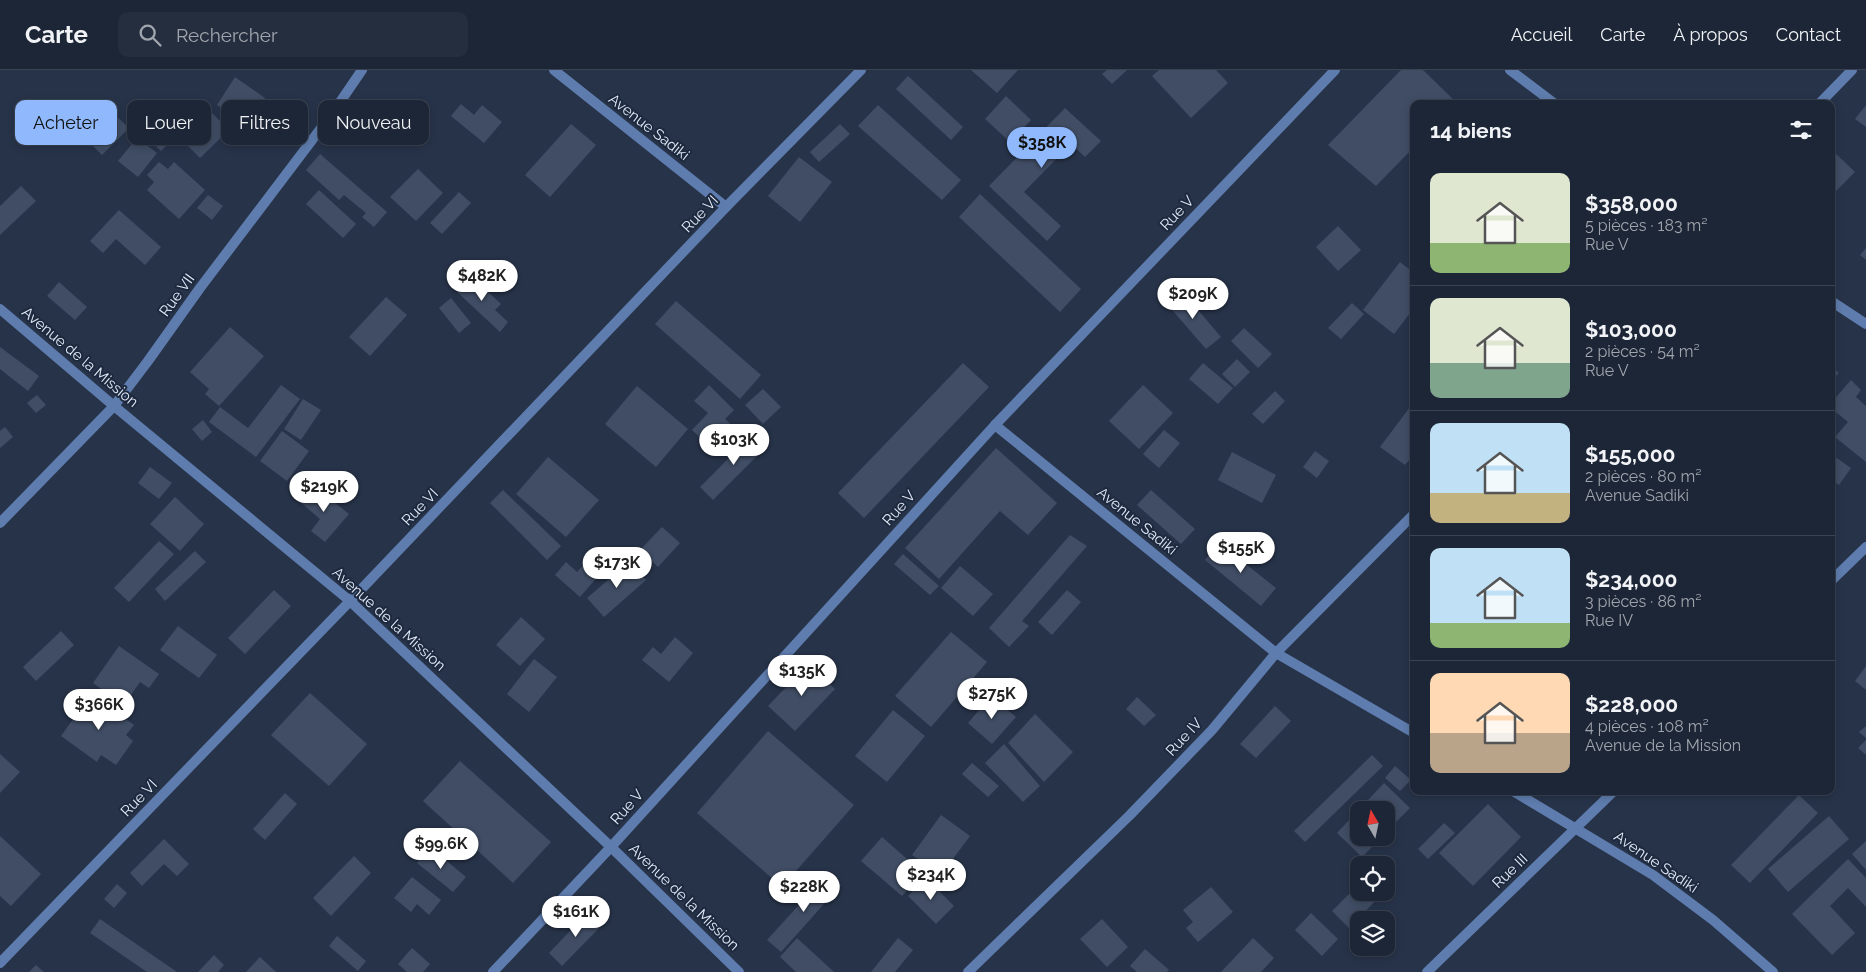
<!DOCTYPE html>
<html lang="fr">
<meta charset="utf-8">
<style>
body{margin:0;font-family:Raleway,sans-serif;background:#252e3f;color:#f1f3f6;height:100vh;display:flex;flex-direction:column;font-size:19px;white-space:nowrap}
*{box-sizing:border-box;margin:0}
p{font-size:16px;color:#a0a5ad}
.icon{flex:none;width:28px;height:28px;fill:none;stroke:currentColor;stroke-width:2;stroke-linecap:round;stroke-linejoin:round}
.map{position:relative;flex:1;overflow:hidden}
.details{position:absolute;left:1410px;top:30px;width:425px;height:695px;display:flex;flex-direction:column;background:#1d2637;border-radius:10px;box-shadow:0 2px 8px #0003,0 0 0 1px #3b4352}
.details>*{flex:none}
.guide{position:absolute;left:15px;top:30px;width:475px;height:45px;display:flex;gap:10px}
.needle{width:32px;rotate:351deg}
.controls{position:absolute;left:1350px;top:731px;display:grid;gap:10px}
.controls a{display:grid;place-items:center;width:45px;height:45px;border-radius:10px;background:#1d2637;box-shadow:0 2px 8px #0003,0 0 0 1px #3b4352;font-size:25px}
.price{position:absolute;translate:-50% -42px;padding:0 11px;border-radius:18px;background:#fff;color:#222;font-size:16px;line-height:32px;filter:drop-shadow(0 1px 2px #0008)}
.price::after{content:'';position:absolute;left:50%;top:30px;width:15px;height:11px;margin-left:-8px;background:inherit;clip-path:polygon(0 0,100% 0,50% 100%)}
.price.active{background:#8fb8fd;color:#111}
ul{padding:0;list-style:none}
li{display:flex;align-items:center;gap:15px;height:125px;padding:0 20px}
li+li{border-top:1px solid #3b4352}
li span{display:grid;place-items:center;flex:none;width:140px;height:100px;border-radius:10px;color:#555}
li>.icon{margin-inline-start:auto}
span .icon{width:60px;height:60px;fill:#fffc;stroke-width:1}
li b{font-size:21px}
h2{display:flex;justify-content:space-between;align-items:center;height:60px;padding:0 20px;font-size:21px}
.chip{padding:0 18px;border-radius:10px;background:#1d2637;box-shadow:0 2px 8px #0003,0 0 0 1px #3b4352;font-size:18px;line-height:45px}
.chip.active{background:#8fb8fd;color:#111}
header{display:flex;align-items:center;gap:30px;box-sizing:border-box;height:70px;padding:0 25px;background:#1d2637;border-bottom:1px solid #3b4352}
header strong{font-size:24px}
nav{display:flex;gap:28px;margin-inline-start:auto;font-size:18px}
.search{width:350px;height:45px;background:#252e3f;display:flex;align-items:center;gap:12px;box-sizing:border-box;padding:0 18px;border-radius:10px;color:#a0a5ad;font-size:19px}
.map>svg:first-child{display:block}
.building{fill:#404d64}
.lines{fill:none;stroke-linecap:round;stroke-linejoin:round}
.street{stroke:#5e7cad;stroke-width:10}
.labels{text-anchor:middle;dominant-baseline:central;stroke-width:4;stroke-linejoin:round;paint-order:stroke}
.street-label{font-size:15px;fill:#e2ebf9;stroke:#1d293e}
</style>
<header>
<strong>Carte</strong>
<div class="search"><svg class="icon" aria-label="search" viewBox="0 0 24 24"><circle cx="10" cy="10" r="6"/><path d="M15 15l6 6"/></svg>Rechercher</div>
<nav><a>Accueil</a><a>Carte</a><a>À propos</a><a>Contact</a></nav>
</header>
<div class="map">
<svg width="1866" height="902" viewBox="0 0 1866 902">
<rect width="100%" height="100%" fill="#273349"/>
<g class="building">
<path d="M971 0H1018L997 23Z"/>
<path d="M1107 0H1127L1112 14 1102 4Z"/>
<path d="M1159 0H1216L1228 13 1191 48 1152 6Z"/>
<path d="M1401 0H1423L1458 34H1414V77L1376 116 1328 75Z"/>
<path d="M908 6 963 57 951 70 896 19Z"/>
<path d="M235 7 265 28 245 55 217 35Z"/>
<path d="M1006 26 1031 50 1010 72 985 49Z"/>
<path d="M461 34 474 45 482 35 502 52 484 73 451 46Z"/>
<path d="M878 35 961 110 942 130 858 56Z"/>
<path d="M1866 35V57L1855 49Z"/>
<path d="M1065 38 1101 71 1085 87 1071 74 1024 122 1061 156 1047 171 989 116Z"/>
<path d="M113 43 129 58 102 85 87 70Z"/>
<path d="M212 43 229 60 200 88 183 71Z"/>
<path d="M150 47 173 69 161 81 138 59Z"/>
<path d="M571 54 596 75 550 127 525 105Z"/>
<path d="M840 54 850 64 819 92 810 82Z"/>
<path d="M137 68 157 83 138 107 118 91Z"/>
<path d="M1831 79 1855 102 1831 126Z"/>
<path d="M320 84 387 142 374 157 362 147 366 143 344 125 339 130 306 100Z"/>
<path d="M799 87 832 112 800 152 768 126Z"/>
<path d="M159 92 168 99 174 92 205 120 179 149 147 120 154 112 147 105Z"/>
<path d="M418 99 443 123 416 151 390 127Z"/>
<path d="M21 116 36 131 0 165V136Z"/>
<path d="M319 120 356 154 343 168 306 134Z"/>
<path d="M459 122 471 133 442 164 430 153Z"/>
<path d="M980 124 1081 219 1060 242 959 147Z"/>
<path d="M208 125 223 136 212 150 197 138Z"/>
<path d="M119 140 161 177 145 195 116 169 103 183 90 171Z"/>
<path d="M1338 156 1361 180 1338 201 1316 177Z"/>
<path d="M1866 178V190L1860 185Z"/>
<path d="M1400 192 1414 203V214L1411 218 1414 220V238L1394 264 1363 240Z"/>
<path d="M470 205 501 234 495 240 508 252 500 262 455 220Z"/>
<path d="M59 212 87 237 75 250 47 226Z"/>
<path d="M1181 220 1221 267 1206 279 1166 233Z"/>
<path d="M386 227 407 245 370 286 349 267Z"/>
<path d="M451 228 471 253 459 263 439 238Z"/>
<path d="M676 231 761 305 740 329 655 254Z"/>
<path d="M1352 233 1364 244 1341 269 1328 258Z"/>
<path d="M230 257 264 286 219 336 205 324 209 319 190 302Z"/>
<path d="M1244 258 1272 284 1258 298 1231 271Z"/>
<path d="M0 277 39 306 28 321 0 299Z"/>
<path d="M1237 289 1250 302 1235 317 1222 304Z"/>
<path d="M963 293 989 317 864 448 838 423Z"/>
<path d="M1203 293 1233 318 1218 334 1189 309Z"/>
<path d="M1831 296 1839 303 1831 311Z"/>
<path d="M1851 310 1861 320 1856 327 1866 336V392L1835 367 1848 352 1831 338V333Z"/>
<path d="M281 315 300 329 256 387 209 352 220 337 248 358Z"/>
<path d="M709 315 734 340 725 349 738 361 717 383 692 360 708 343 694 331Z"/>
<path d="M1143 315 1173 343 1139 379 1109 351Z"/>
<path d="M637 316 688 359 656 397 605 354Z"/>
<path d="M763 319 781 337 763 354 745 335Z"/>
<path d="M1275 321 1285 331 1263 354 1252 344Z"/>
<path d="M37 325 46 335 36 343 27 333Z"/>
<path d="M303 329 321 340 301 370 284 359Z"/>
<path d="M1413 333 1414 384 1405 395 1380 377Z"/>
<path d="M203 350 212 362 202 371 192 359Z"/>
<path d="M5 357 13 367 0 378V361Z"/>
<path d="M1164 360 1180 373 1159 398 1143 384Z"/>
<path d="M282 361 309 381 287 411 260 391Z"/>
<path d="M754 363 767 376 713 430 700 417Z"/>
<path d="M996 378 1057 433 1028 465 1000 441 939 509 905 478Z"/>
<path d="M1315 381 1329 391 1317 408 1303 397Z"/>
<path d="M1232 382 1276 405 1262 433 1218 410Z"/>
<path d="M1831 384 1851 398 1839 415 1831 409Z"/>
<path d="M548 387 599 430 566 467 516 424Z"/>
<path d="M150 397 172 413 159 429 138 413Z"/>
<path d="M313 415 349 444 325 472 311 461 320 449 299 431Z"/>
<path d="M503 420 561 476 547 490 490 433Z"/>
<path d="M1151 420 1195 459 1181 474 1137 435Z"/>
<path d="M175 427 204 454 180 481 150 454Z"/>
<path d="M662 457 680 473 658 497 640 480Z"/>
<path d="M1070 465 1087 476 1022 551 1029 556 1009 577 989 558Z"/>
<path d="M159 471 174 484 129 532 114 518Z"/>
<path d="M1219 473 1276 518 1261 536 1205 490Z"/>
<path d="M195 481 206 492 165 531 155 519Z"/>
<path d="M903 484 939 516 930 525 894 494Z"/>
<path d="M592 485 606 497 580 527 555 505 566 492 577 502Z"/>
<path d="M630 491 646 510 604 547 587 528Z"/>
<path d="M960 496 993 524 973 546 941 518Z"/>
<path d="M274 520 291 536 245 584 228 568Z"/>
<path d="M1067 520 1081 532 1052 565 1038 552Z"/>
<path d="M521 547 545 569 520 596 496 575Z"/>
<path d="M178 556 217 585 199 608 160 580Z"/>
<path d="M61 561 74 575 36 611 23 597Z"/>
<path d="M951 562 987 592 931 657 895 626Z"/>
<path d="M675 567 693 583 669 612 642 590 653 577 661 584Z"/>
<path d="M119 576 159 604 149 618 140 612 124 635 93 613Z"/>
<path d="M534 589 557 607 529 642 507 624Z"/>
<path d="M808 594 835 619 795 661 768 636Z"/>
<path d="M1866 596V620L1855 611Z"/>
<path d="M310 623 367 674 329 716 271 665Z"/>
<path d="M91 624 134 655 126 665 133 671 116 695 101 685 97 692 61 666Z"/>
<path d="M991 626 1016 647 992 674 968 653Z"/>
<path d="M1137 627 1156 645 1144 656 1126 639Z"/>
<path d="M1275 636 1291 651 1256 688 1240 674Z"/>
<path d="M893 640 925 666 887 712 855 686Z"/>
<path d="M1035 644 1073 682 1044 712 1008 673Z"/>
<path d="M1866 656V668L1859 662Z"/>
<path d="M768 661 854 735 782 817 697 743Z"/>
<path d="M1866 670V685L1858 678Z"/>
<path d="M1004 674 1040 716 1023 732 985 693Z"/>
<path d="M0 684 20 702 0 723Z"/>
<path d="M1372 685 1383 696 1305 772 1294 761Z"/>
<path d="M460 691 551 772 513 813 423 731Z"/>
<path d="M972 693 999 716 988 727 962 704Z"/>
<path d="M1395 696 1411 710 1400 721 1385 708Z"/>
<path d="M1384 713 1410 738 1386 762V740H1359V768H1381L1362 787 1337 763Z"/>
<path d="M285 723 297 734 265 770 253 759Z"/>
<path d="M1799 725 1818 743 1750 813 1731 795Z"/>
<path d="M1488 734 1521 767 1473 816 1439 783Z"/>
<path d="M941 745 970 766 941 805 912 785Z"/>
<path d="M1829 746 1849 769 1788 822 1768 799Z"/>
<path d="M1444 753 1455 763 1428 789 1418 779Z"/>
<path d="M0 766 41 804 11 836 0 826Z"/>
<path d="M882 767 923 803 902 826 861 791Z"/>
<path d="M164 769 189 794 177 806 164 794 142 816 130 803Z"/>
<path d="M1866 771V800L1852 784Z"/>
<path d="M430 777 466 807 453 822 417 793Z"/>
<path d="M354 786 371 803 331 846 313 828Z"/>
<path d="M1848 789 1866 808V837L1848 818 1830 836 1855 863 1832 885 1792 844Z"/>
<path d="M828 803 841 815 781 882 767 870Z"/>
<path d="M412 807 441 830 429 845 417 834 411 842 394 828Z"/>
<path d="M926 808 954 836 936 854 908 826Z"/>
<path d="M117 814 127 823 114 838 104 829Z"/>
<path d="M1359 814V822H1380L1382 824 1349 858 1332 841Z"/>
<path d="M1211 817 1233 842 1198 872 1186 858 1193 852 1183 840Z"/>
<path d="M590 840 604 853 562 896 549 883Z"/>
<path d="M1311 843 1338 869 1322 886 1295 860Z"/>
<path d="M100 849 177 902H147L90 863Z"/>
<path d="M1102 849 1128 877 1107 897 1080 869Z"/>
<path d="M337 866 366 891 358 901 329 876Z"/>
<path d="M797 868 834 902H796L780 887Z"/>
<path d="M898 868 913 880 895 902H871Z"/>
<path d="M1253 868 1274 888 1261 902H1221Z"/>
<path d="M412 878 430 894 423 902H407L398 894Z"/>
<path d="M1145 879 1169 900 1167 902H1137L1130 896Z"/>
<path d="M214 885 224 895 218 902H198Z"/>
<path d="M260 887 276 902H246Z"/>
<path d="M36 895 44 902H29Z"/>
</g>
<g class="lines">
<g class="street">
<path d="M554 0 726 137"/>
<path d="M1510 0 1555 34"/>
<path d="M1819 34 1852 0"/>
<path d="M1831 231 1866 254"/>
<path d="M0 239 114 336 350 531 611 777 739 902"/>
<path d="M995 355 1276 583 1414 663"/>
<path d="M0 453 114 336 148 291 200 218 334 41 362 0"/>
<path d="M1831 511 1866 477"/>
<path d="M1513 721 1653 805 1713 850 1773 902"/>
<path d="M0 893 350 531 726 137 861 0"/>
<path d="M493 902 611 777 995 355 1335 0"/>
<path d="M968 902 1130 745 1212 660 1276 583 1414 444"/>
<path d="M1427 902 1614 721"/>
</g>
</g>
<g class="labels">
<g class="street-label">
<text transform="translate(649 57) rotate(38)">Avenue Sadiki</text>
<text transform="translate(1177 143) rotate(-46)">Rue V</text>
<text transform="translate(700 144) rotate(-46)">Rue VI</text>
<text transform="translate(177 225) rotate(-54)">Rue VII</text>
<text transform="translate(80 287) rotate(40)">Avenue de la Mission</text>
<text transform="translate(420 437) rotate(-46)">Rue VI</text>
<text transform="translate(899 438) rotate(-48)">Rue V</text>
<text transform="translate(1137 451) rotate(39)">Avenue Sadiki</text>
<text transform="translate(389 549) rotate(42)">Avenue de la Mission</text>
<text transform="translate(1184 667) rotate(-47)">Rue IV</text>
<text transform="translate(139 728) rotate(-46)">Rue VI</text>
<text transform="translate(627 737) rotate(-48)">Rue V</text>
<text transform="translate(1656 792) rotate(34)">Avenue Sadiki</text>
<text transform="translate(1510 801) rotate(-44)">Rue III</text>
<text transform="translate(684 827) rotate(44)">Avenue de la Mission</text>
</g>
</g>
</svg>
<div class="controls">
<a><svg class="needle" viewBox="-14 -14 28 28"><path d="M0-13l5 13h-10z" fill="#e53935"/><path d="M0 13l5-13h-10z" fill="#a0a5ad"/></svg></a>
<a><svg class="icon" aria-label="locate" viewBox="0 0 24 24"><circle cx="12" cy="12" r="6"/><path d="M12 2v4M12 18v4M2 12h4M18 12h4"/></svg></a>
<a><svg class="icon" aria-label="layers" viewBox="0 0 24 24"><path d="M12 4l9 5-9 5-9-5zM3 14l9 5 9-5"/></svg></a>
</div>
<b class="price active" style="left:1042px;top:99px">$358K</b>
<b class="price" style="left:482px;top:232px">$482K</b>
<b class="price" style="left:1193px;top:250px">$209K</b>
<b class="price" style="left:734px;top:396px">$103K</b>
<b class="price" style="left:324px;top:443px">$219K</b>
<b class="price" style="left:1241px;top:504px">$155K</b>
<b class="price" style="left:617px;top:519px">$173K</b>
<b class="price" style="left:802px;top:627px">$135K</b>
<b class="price" style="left:992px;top:650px">$275K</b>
<b class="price" style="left:99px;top:661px">$366K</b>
<b class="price" style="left:441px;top:800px">$99.6K</b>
<b class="price" style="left:931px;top:831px">$234K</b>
<b class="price" style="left:804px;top:843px">$228K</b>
<b class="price" style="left:576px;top:868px">$161K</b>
<div class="guide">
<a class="chip active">Acheter</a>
<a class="chip">Louer</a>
<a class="chip">Filtres</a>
<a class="chip">Nouveau</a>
</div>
<section class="details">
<h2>14 biens<svg class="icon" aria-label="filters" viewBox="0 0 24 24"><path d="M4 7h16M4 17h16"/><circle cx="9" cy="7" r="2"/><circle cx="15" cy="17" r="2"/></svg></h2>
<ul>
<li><span style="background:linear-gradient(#dfe7d0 70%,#8fb573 0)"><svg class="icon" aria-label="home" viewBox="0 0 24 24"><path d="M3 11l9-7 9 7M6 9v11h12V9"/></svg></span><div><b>$358,000</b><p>5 pièces · 183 m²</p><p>Rue V</p></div></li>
<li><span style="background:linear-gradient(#dfe7d0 65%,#7fa58c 0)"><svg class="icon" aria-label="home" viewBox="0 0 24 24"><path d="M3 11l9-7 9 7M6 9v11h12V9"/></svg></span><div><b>$103,000</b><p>2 pièces · 54 m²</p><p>Rue V</p></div></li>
<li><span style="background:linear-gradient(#bfe0f5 70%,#c2b280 0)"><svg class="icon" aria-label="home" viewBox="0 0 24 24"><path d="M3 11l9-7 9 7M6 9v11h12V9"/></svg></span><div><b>$155,000</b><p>2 pièces · 80 m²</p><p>Avenue Sadiki</p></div></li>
<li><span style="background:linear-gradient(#bfe0f5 75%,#8fb573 0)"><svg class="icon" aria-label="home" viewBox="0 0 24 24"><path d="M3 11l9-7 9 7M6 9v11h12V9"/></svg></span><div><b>$234,000</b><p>3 pièces · 86 m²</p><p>Rue IV</p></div></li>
<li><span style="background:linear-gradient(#ffd9b3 60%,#b9a48a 0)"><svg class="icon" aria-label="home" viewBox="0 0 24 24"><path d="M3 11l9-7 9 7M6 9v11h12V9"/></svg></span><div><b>$228,000</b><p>4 pièces · 108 m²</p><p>Avenue de la Mission</p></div></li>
</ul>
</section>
</div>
